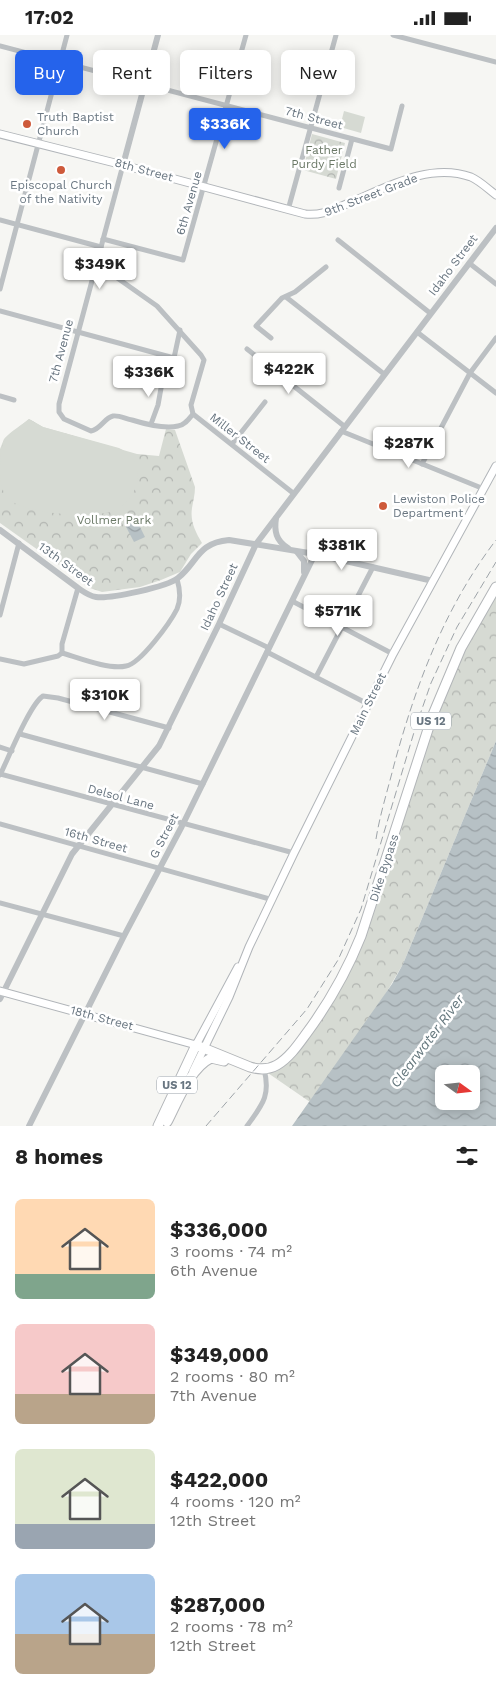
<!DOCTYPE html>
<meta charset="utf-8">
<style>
body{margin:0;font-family:"Work Sans",sans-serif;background:#f6f6f6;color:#222;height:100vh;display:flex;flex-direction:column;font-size:19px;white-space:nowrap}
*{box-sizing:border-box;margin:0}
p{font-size:16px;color:#767676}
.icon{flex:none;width:28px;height:28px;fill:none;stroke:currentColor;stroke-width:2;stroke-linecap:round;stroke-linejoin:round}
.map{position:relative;height:1091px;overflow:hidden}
.panel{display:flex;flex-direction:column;background:#fff;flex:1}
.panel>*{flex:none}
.guide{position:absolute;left:15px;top:15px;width:466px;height:45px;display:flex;gap:10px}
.needle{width:32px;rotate:105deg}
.controls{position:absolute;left:435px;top:1030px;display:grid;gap:10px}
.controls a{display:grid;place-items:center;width:45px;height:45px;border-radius:8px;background:#fff;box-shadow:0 2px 12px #0003;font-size:25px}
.price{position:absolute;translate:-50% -42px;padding:0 11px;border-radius:5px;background:#fff;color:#222;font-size:16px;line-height:32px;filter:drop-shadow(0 1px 2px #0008)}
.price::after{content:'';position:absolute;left:50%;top:30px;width:15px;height:11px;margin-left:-8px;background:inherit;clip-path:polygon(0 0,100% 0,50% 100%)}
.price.selected{background:#2563eb;color:#fff}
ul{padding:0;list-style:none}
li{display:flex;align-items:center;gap:15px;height:125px;padding:0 15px}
li span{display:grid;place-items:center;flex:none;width:140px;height:100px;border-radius:8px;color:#555}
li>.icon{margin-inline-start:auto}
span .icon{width:60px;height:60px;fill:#fffc;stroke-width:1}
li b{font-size:21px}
h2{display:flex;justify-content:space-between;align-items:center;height:60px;padding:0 15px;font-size:21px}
.chip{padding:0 18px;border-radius:8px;background:#fff;box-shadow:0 2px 12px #0003;font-size:18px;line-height:45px}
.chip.selected{background:#2563eb;color:#fff}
.status{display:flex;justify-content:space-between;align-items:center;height:35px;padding:0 25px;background:#fff;direction:ltr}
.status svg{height:14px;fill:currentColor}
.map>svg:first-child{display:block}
.park{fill:url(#park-crowns)}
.pitch{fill:#d6dad3}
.water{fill:url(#water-waves);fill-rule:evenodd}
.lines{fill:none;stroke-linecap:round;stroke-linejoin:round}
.secondary-casing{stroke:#b1b5b9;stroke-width:9}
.trunk-casing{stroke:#b2b5b8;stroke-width:11}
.minor{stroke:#bcc0c3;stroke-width:5}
.tertiary{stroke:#bcc0c3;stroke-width:6}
.secondary{stroke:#fff;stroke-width:7}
.trunk{stroke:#fff;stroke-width:9}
.rail{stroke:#9ea4a9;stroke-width:1;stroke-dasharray:8 4;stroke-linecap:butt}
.poi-dot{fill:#ce5a3b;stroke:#fff;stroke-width:2}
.labels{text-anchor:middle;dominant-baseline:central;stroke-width:5;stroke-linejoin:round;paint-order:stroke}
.shield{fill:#fff;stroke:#969fa7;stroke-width:1}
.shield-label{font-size:11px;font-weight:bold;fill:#697681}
.poi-label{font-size:12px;fill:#697681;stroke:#fff;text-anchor:start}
.street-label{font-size:12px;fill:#697681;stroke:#fff}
.park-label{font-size:12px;fill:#6b7967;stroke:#fff}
.water-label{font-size:14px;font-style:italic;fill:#64777d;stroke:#fff}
</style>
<div class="status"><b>17:02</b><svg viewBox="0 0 49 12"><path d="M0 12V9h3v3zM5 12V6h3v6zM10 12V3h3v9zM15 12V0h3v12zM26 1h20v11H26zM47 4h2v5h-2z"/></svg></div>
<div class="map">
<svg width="496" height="1091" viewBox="0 0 496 1091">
<defs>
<pattern id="park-crowns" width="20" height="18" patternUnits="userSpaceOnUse" patternTransform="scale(1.25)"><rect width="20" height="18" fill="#d6dad3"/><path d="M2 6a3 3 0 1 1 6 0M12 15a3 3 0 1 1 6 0" fill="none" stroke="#b2b5b1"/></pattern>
<pattern id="water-waves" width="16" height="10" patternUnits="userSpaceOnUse" patternTransform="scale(1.25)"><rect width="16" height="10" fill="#b7c1c5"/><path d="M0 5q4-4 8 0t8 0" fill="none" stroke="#99a1a5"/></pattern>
</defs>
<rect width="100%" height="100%" fill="#f6f6f3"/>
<g class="park">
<path d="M312 99 345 108 336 144 303 135Z"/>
<path d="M29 384 43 392 137 419 159 421 166 394 175 395 195 452C195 460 193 466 192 473 190 486 195 496 202 508L191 519 180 537 161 545 140 552 102 557 87 552 62 532 0 488V414L4 404Z"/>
<path d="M496 552V706L403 929 379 970 310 1067 265 1036 289 1021 347 933 454 628Z"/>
</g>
<g class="pitch">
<path d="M344 76 365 82 361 98 340 92Z"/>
<path d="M29 384 43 392 119 413C129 418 138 427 138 439 138 454 130 466 118 474 99 485 27 479 10 465 3 459 0 449 0 440 0 430 0 412 5 403 11 396 22 390 29 384Z"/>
</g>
<g class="water">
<path d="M135 482 145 502 134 507 124 488Z"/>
<path d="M496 706V1091H292L392 949 403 929ZM444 1039H471V1066H444Z"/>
</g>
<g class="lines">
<defs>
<g id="secondary">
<path d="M0 99 123 130 305 179C322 181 334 174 349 168 387 152 430 127 471 142 480 146 488 154 496 160"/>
<path d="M0 956 196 1010 238 932"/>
<path d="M193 1036 229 962 249 912 294 818 393 619 496 431"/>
</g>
<g id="trunk">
<path d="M167 1087C177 1068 190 1033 211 1023L224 1026"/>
<path d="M158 1091 196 1010 250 1032C260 1035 268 1035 277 1030 289 1023 298 1010 306 999 329 968 347 936 361 901L432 682 461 613 496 552"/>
</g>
</defs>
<use href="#secondary" class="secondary-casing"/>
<use href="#trunk" class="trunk-casing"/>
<g class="minor">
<path d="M393 0 496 27"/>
<path d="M0 11 391 114 402 71"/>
<path d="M123 130 59 369V377L64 384 91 396C101 394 104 383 113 381 119 380 126 384 132 385 145 389 165 394 178 391 185 390 189 384 193 379"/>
<path d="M339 153 352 104"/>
<path d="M288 175 336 0"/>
<path d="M0 185 101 212"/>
<path d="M103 204 183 225 246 0"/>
<path d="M338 205 430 278"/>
<path d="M96 228 157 271 201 320 204 325 191 370 193 379 293 458"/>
<path d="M469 228 496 249"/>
<path d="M0 254 67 0"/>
<path d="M286 262 384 339"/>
<path d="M0 276 174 323 180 295"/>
<path d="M417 297 496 358"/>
<path d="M271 303 256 291 282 263 295 257 326 232"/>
<path d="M247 314 344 391"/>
<path d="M0 361 14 365"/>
<path d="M151 389 158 370 163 342"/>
<path d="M341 396 484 454"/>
<path d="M232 409 265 367"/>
<path d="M422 429 470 338 496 303"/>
<path d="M292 566 393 619"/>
<path d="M0 580 19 508"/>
<path d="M219 589 269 613"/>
<path d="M267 617 368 669"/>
<path d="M62 618V609L78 553"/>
<path d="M0 624 24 629 58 621 62 618C79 623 109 635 126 631 140 629 170 588 177 574 181 565 180 554 177 544"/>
<path d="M316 642 373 532"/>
<path d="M20 699 203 749"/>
<path d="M0 712 12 716"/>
<path d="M0 739 294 818"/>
<path d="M0 740C8 724 30 669 43 661L58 663 169 693"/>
<path d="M0 789 273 865"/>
<path d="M0 868 124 901"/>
<path d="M247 1091C262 1070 271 1061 264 1034"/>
</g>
<g class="tertiary">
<path d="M123 130 158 0"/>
<path d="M276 483C274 496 276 506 288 513"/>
<path d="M0 495 78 553C84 557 89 561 96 562 110 564 167 552 178 543 198 527 197 508 229 505L315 519 433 546"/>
<path d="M297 517 304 526V537"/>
<path d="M0 964 72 819 159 711 219 589 256 509 496 193"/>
<path d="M29 1091 124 901 182 791 315 519"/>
</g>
<use href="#secondary" class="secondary"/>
<use href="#trunk" class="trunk"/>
<g class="rail">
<path d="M376 804C380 779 388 754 394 730 416 649 445 572 496 505"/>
<path d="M206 1091 307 974 338 925 361 874 415 694 431 648 457 592 496 527"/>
</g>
</g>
<g class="poi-dot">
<circle cx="27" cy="89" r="5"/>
<circle cx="61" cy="135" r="5"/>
<circle cx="383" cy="471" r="5"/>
</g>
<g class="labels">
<g class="shield">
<rect x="411" y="677.5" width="40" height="17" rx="4"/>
<rect x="157" y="1041.5" width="40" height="17" rx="4"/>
</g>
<g class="shield-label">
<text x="431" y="686">US 12</text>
<text x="177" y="1050">US 12</text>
</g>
<g class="poi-label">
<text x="37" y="82">Truth Baptist<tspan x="37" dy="14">Church</tspan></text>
<text x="61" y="150" text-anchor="middle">Episcopal Church<tspan x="61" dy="14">of the Nativity</tspan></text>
<text x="393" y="464">Lewiston Police<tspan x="393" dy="14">Department</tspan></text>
</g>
<g class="street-label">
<text transform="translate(314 83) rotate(15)">7th Street</text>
<text transform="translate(144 135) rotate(15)">8th Street</text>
<text transform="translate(371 160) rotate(-21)">9th Street Grade</text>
<text transform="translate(189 168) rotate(-74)">6th Avenue</text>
<text transform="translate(453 230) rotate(-53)">Idaho Street</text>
<text transform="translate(61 316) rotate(-75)">7th Avenue</text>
<text transform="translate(240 403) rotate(38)">Miller Street</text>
<text transform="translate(66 529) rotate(36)">13th Street</text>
<text transform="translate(219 562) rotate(-65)">Idaho Street</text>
<text transform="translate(368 669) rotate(-64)">Main Street</text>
<text transform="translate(121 762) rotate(15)">Delsol Lane</text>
<text transform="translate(164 801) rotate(-63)">G Street</text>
<text transform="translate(96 805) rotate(16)">16th Street</text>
<text transform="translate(384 833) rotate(-72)">Dike Bypass</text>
<text transform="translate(102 983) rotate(15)">18th Street</text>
</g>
<g class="park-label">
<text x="324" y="115">Father<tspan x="324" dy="14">Purdy Field</tspan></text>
<text x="114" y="485">Vollmer Park</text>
</g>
<g class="water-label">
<text transform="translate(427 1006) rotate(-53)">Clearwater River</text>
</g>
</g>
</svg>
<div class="controls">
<a><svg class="needle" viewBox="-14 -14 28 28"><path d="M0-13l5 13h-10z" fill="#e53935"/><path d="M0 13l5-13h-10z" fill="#767676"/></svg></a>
</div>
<b class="price selected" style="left:225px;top:115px">$336K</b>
<b class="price" style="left:100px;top:255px">$349K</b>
<b class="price" style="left:289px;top:360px">$422K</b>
<b class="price" style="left:149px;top:363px">$336K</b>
<b class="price" style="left:409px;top:434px">$287K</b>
<b class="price" style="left:342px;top:536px">$381K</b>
<b class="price" style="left:338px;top:602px">$571K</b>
<b class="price" style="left:105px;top:686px">$310K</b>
<div class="guide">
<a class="chip selected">Buy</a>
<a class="chip">Rent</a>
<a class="chip">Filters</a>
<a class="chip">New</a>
</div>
</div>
<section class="panel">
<h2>8 homes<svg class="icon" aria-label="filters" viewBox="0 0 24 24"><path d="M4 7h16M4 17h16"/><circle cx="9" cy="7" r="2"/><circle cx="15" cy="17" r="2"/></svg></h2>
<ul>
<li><span style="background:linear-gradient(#ffd9b3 75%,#7fa58c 0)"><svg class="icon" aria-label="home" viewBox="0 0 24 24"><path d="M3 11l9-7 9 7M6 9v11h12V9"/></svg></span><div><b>$336,000</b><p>3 rooms · 74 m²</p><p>6th Avenue</p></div></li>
<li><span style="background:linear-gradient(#f6c9c9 70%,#b9a48a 0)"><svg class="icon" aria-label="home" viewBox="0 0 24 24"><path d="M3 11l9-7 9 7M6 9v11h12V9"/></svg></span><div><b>$349,000</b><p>2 rooms · 80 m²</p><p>7th Avenue</p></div></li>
<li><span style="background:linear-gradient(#dfe7d0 75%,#9aa5b1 0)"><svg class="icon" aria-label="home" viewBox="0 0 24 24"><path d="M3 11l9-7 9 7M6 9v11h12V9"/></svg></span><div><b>$422,000</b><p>4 rooms · 120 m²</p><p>12th Street</p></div></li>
<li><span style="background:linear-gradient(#a9c7e8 60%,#b9a48a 0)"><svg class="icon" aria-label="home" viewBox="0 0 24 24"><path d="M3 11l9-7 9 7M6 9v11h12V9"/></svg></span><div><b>$287,000</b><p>2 rooms · 78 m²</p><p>12th Street</p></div></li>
</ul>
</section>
